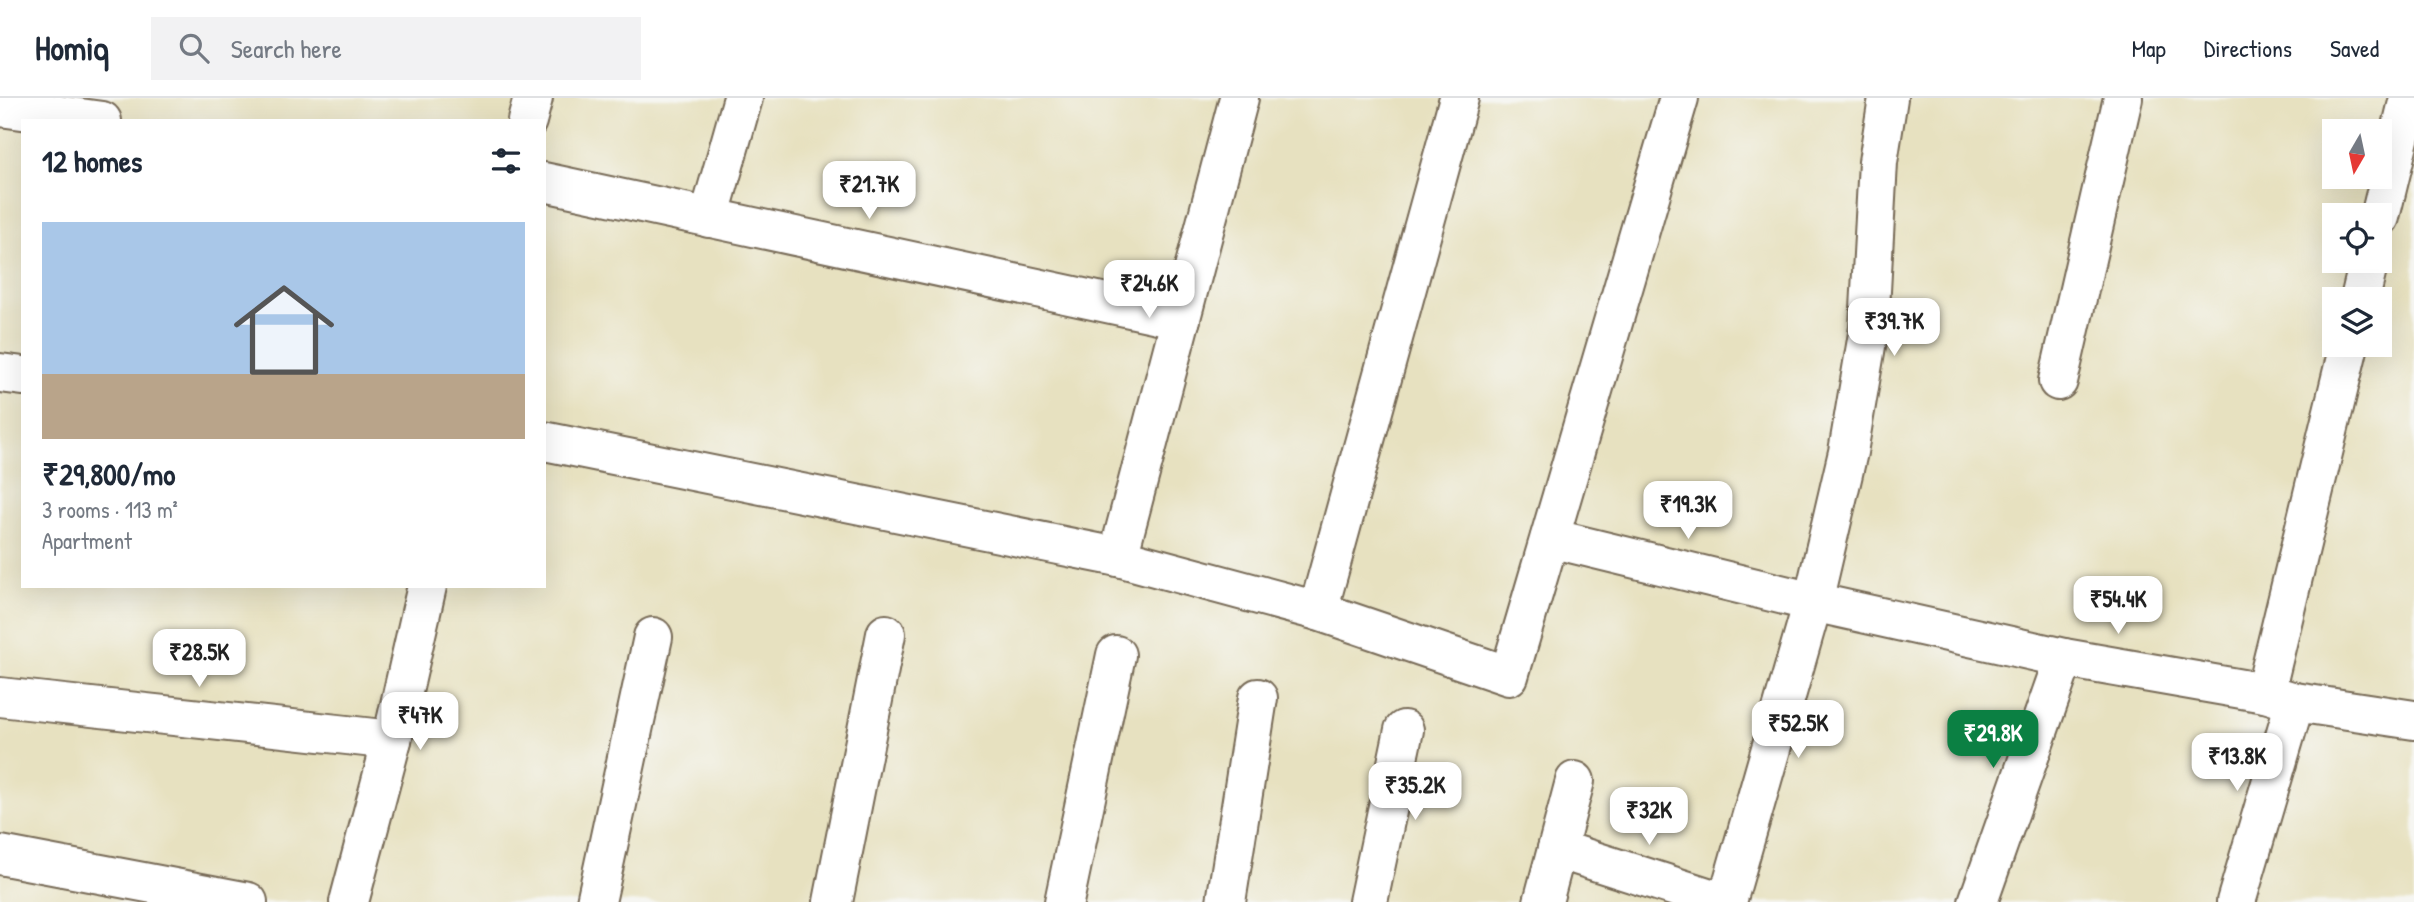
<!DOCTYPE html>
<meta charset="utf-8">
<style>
body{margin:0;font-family:"Patrick Hand",sans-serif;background:#f2f2f3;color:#1f2937;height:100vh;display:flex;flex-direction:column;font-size:26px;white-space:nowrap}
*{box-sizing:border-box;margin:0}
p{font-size:23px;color:#747a83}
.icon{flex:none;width:38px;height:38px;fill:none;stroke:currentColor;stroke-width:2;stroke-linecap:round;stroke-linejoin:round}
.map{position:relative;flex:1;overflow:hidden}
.panel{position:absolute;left:21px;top:21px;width:525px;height:469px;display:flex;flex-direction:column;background:#fff;border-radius:0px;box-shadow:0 7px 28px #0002}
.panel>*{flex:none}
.needle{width:46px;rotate:189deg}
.buttons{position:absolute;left:2322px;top:21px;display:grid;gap:14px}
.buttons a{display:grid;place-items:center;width:70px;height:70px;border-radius:0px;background:#fff;box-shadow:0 7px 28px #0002;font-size:35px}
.price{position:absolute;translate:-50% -60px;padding:0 16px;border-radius:14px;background:#fff;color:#222;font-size:23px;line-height:46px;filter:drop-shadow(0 2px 4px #0008)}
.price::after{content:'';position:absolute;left:50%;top:42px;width:21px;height:16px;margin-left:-10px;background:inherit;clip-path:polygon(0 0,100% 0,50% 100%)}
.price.active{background:#0b8043;color:#fff}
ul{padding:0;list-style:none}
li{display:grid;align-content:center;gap:14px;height:371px;padding:0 21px}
li span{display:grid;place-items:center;height:217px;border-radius:0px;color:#555}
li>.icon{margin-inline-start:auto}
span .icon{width:126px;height:126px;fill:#fffc;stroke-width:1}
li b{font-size:30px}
h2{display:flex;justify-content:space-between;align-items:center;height:84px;padding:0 21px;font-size:30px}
header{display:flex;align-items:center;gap:42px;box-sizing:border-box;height:98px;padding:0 35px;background:#fff;border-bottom:2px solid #e0e1e3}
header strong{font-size:33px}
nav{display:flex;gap:38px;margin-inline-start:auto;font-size:24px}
.search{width:490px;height:63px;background:#f2f2f3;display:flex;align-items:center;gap:18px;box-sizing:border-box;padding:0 24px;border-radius:0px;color:#747a83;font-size:26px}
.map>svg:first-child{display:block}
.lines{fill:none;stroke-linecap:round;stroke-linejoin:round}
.street-casing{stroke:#776a57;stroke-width:42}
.street{stroke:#fff;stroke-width:38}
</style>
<header>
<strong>Homiq</strong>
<div class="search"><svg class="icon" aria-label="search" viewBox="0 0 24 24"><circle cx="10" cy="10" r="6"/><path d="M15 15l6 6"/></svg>Search here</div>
<nav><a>Map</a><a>Directions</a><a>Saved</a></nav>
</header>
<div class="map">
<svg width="2414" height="804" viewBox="0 0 2414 804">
<rect width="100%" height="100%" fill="#f6f6f2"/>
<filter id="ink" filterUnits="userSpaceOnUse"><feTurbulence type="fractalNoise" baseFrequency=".0143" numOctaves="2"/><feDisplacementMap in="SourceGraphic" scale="14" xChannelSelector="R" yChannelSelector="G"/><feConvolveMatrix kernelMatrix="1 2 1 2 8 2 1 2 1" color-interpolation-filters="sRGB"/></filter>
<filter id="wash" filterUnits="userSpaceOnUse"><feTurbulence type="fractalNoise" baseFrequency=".00686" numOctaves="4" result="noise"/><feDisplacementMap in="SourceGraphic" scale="28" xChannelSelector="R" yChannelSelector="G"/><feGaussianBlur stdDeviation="1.57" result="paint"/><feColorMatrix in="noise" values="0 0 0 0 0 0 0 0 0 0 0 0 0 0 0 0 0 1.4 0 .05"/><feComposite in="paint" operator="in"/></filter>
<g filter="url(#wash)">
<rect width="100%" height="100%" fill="#e7e1c0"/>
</g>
<g filter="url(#ink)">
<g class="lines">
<defs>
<g id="street">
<path d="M0 9 102 23"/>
<path d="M527 23 533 0"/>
<path d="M544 84 1181 221"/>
<path d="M2380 119 2409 0"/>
<path d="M709 120 743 0"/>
<path d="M2360 201 2369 163"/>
<path d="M0 275 23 278"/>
<path d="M2058 283 2123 0"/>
<path d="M544 343 1118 459 1318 513 1509 578 1679 0"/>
<path d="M1550 440 1813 504 2064 560 2265 595 2295 604 2414 622"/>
<path d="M1118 459 1239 0"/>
<path d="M1318 513 1459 0"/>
<path d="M2265 595 2349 247"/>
<path d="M0 599 392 642"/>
<path d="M1557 751 1723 804"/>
<path d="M0 757 248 804"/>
<path d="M349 804 392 642 427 488"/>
<path d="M596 804 653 539"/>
<path d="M833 804 886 536"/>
<path d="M1064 804 1116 557"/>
<path d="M1226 804 1258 600"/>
<path d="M1368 804 1404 632"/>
<path d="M1543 804 1575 683"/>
<path d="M1727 804 1813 504 1848 354 1869 230 1878 64 1888 0"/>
<path d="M1978 804 2064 560"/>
<path d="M2236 804 2295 604"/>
</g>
</defs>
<use href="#street" class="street-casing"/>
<use href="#street" class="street"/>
</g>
</g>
</svg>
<div class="buttons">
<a><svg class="needle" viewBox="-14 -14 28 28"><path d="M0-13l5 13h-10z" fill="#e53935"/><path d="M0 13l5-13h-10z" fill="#747a83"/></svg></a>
<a><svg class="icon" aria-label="locate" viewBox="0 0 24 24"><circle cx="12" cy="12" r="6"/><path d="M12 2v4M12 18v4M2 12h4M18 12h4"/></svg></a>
<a><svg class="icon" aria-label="layers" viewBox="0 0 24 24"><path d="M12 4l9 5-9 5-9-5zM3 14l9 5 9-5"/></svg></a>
</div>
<b class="price" style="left:869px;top:123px">₹21.7K</b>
<b class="price" style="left:1149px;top:222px">₹24.6K</b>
<b class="price" style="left:1894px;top:260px">₹39.7K</b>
<b class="price" style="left:1688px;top:443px">₹19.3K</b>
<b class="price" style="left:2118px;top:538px">₹54.4K</b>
<b class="price" style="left:199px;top:591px">₹28.5K</b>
<b class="price" style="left:420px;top:654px">₹47K</b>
<b class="price" style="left:1798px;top:662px">₹52.5K</b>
<b class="price active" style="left:1993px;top:672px">₹29.8K</b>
<b class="price" style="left:2237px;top:695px">₹13.8K</b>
<b class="price" style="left:1415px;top:724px">₹35.2K</b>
<b class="price" style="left:1649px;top:749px">₹32K</b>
<section class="panel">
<h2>12 homes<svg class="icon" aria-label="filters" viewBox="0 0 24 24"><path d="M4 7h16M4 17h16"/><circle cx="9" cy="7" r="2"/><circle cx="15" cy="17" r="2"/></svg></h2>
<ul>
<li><span style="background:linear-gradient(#a9c7e8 70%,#b9a48a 0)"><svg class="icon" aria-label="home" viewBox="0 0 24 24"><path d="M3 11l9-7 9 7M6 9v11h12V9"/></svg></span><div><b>₹29,800/mo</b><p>3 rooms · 113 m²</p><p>Apartment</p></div></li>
</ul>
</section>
</div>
